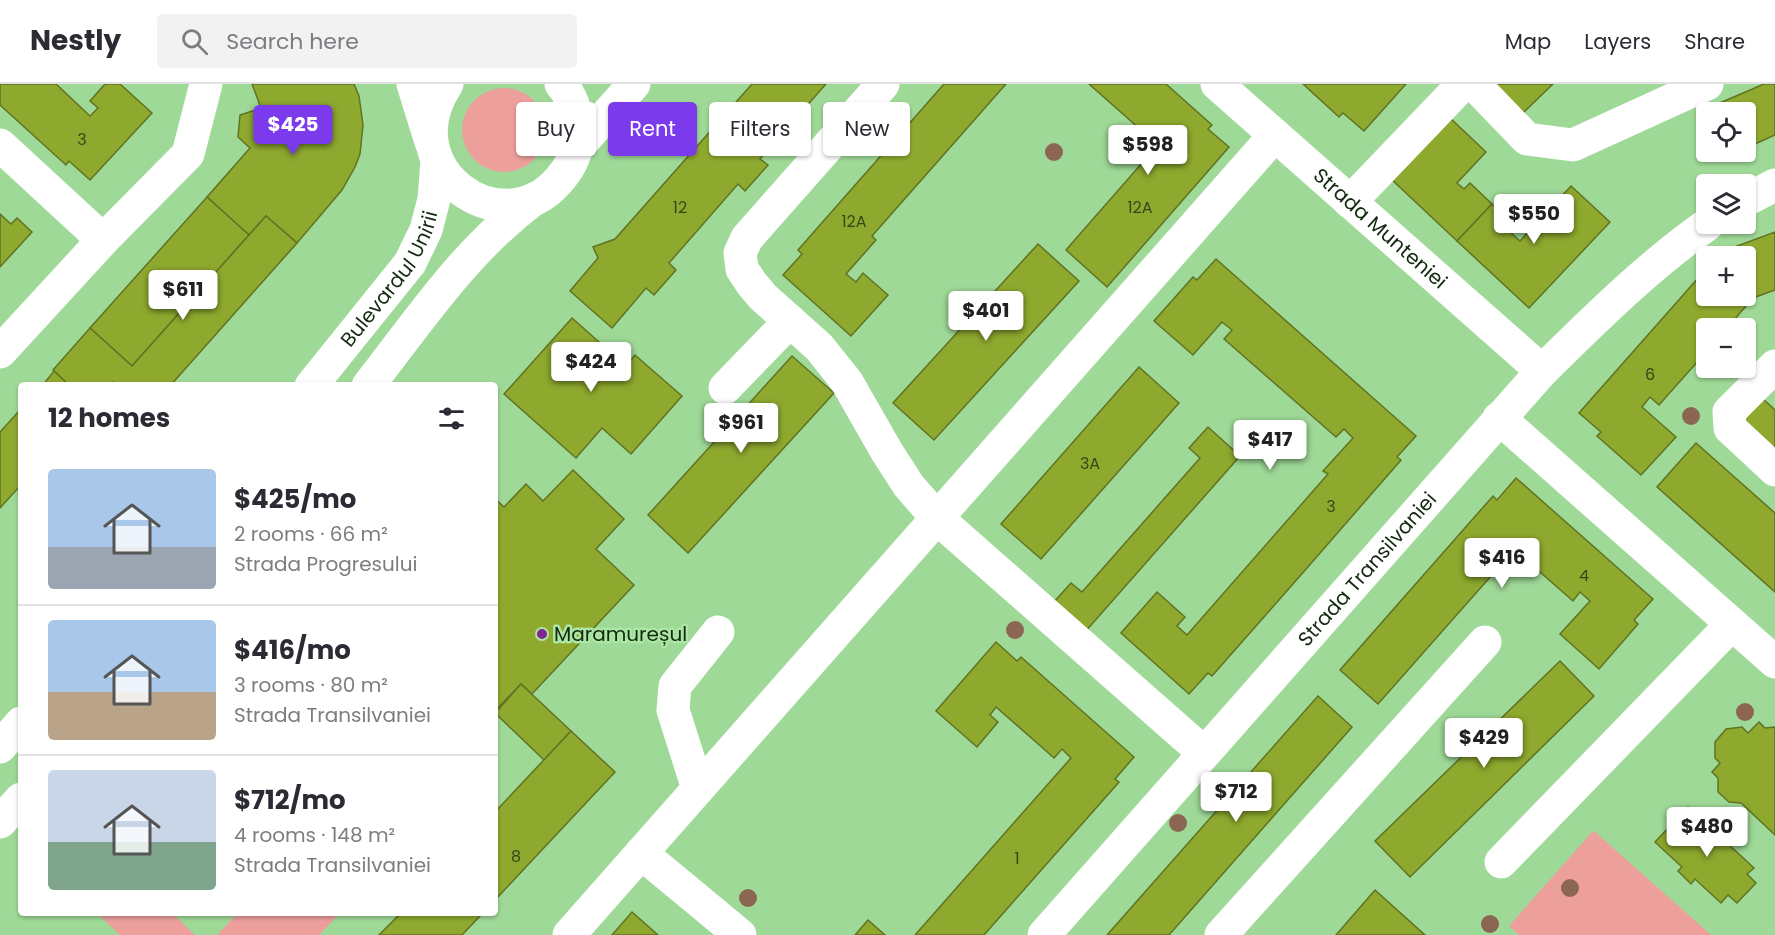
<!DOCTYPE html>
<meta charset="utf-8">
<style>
body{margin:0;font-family:Poppins,sans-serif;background:#f2f2f3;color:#2b2b33;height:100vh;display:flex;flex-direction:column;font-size:22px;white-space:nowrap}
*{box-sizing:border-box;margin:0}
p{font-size:20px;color:#7c7c81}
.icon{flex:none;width:33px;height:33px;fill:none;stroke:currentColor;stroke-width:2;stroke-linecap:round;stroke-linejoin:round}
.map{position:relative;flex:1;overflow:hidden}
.details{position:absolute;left:18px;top:298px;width:480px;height:534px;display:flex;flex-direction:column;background:#fff;border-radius:6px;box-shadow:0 2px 4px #0004}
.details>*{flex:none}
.guide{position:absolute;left:516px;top:18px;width:570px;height:54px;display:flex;gap:12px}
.controls{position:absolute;left:1696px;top:18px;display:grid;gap:12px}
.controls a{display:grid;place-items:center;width:60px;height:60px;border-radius:6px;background:#fff;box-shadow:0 2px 4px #0004;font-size:30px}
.price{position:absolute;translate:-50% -51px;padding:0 14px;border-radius:6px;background:#fff;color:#222;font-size:20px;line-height:39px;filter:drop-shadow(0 2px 3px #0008)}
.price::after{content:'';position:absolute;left:50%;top:36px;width:18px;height:14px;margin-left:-9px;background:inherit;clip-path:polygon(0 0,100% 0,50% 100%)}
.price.current{background:#7c3aed;color:#fff}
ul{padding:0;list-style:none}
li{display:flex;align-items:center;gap:18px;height:150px;padding:0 30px}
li+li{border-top:2px solid #e1e1e2}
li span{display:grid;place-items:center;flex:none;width:168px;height:120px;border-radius:6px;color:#555}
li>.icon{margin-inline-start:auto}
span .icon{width:72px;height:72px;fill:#fffc;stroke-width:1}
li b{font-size:26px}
h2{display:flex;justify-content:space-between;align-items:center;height:72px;padding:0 30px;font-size:26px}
.chip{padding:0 21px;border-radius:6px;background:#fff;box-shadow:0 2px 4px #0004;font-size:21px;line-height:54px}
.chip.current{background:#7c3aed;color:#fff}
header{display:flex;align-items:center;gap:36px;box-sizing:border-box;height:84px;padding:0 30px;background:#fff;border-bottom:2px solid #e1e1e2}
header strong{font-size:28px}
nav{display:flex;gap:33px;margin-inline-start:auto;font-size:21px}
.search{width:420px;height:54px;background:#f2f2f3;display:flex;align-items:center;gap:15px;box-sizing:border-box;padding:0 21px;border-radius:6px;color:#7c7c81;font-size:22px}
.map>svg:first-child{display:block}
.green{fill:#ed9f9c}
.building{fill:#8ea92e;stroke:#607322;stroke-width:1.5}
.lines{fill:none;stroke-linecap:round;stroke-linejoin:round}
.minor{stroke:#fff;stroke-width:33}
.major{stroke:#fff;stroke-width:33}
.tree{fill:#8b6652}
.poi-dot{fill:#812591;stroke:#ace6a4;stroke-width:2}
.labels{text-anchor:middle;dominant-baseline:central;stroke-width:5;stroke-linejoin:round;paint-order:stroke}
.number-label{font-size:16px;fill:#324918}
.street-label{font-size:20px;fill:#132910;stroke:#ace6a4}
.poi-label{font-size:20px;fill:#132910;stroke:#ace6a4;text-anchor:start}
</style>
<header>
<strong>Nestly</strong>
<div class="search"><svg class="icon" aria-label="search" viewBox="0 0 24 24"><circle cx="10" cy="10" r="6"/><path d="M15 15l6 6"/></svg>Search here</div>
<nav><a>Map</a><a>Layers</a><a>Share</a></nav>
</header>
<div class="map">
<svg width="1775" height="851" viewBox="0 0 1775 851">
<rect width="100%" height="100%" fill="#9fd997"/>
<g class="green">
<circle cx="504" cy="46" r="42"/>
<path d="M1593 747H1594L1711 851H1519L1509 842Z"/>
<path d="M102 830H173L195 851H120L100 832Z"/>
<path d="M237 830H339L319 851H217Z"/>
</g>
<g class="building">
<path d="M0 0H56L90 32 98 24 90 17 105 0H120L152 29 90 96 69 77 66 81 0 21Z"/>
<path d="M252 0H354L359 12 363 41 360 70 355 83 342 106 297 159 266 132 249 151 207 113 250 64 238 53 240 31 261 24Z"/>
<path d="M752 0H826L760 75 768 81 745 107 738 100 669 179 676 186 654 211 646 204 612 244 570 207 598 174 593 163 615 155Z"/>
<path d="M944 0H1006L872 152 876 156 846 190 856 198 863 189 888 211 851 252 783 191 802 170 798 166Z"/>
<path d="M1089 0H1166L1212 41 1208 45 1229 63 1107 203 1066 166 1149 71 1158 80 1167 69Z"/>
<path d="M1303 0H1406L1364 47 1343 29 1339 33Z"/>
<path d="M1494 0H1553L1522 30Z"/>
<path d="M1764 0H1775V51L1746 64V28H1707V42L1701 27Z"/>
<path d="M1448 32 1486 68 1457 99 1464 105 1470 99 1492 120 1457 157 1390 94Z"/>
<path d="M1571 102 1610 138 1529 224 1457 157 1492 120 1514 140 1508 146 1520 157Z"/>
<path d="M207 113 249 151 132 282 90 244Z"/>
<path d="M0 130 11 140 17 134 32 148 0 183Z"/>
<path d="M266 132 297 159 170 302H117L113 298 109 302H70L53 286 90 244 132 282Z"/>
<path d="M1775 148V206L1753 214 1727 244H1707V267L1659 321 1650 313 1642 323 1676 353 1641 391 1597 352 1601 348 1579 329 1707 184V212H1746V172H1718L1721 168Z"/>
<path d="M1038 160 1079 197 934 356 893 319Z"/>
<path d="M1216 175 1416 352 1397 373 1401 376 1307 484 1212 592 1208 589 1189 610 1121 549 1157 508 1185 533 1177 542 1187 551 1328 390 1323 387 1353 354 1344 345 1336 353 1224 255 1232 246 1222 238 1193 271 1154 237 1193 193 1197 196Z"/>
<path d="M572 234 626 282 635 271 682 312 631 370 602 344 576 374 504 310Z"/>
<path d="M792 272 834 309 688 469 648 431Z"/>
<path d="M1139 283 1179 319 1041 475 1001 440Z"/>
<path d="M54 287 70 302H42Z"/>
<path d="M1762 314 1775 326V371L1740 339Z"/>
<path d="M21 325V401L0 424V348Z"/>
<path d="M1208 343 1240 372 1085 548 1053 519 1071 499 1082 508 1200 374 1189 364Z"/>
<path d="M1696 359 1775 429V508L1657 403Z"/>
<path d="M573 386 624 435 596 465 634 501 532 610 521 600 495 627V415L504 423 526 400 543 417Z"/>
<path d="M1516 394 1653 515 1634 536 1638 540 1599 585 1560 550 1590 517 1580 508 1573 517 1524 474 1532 465 1522 457 1378 620 1340 586 1493 412 1497 416Z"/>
<path d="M996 558 1017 577 1021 573 1134 673 1115 695 1119 698 984 851H915L1071 674 1062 665 1054 674 996 623 990 631 998 638 977 663 936 627Z"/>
<path d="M1560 577 1594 612 1410 793 1375 757Z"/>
<path d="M521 600 571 647 544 676 495 629Z"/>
<path d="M1318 612 1352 643 1169 851H1107Z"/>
<path d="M1759 638 1765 644 1775 643V751L1741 719 1729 718 1718 708V694L1712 688 1720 679 1715 674V658L1726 645 1742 643 1748 649Z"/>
<path d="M571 647 615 688 495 816V728Z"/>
<path d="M1688 723 1754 784 1747 790 1756 799 1737 819 1728 811 1721 819 1695 795 1691 800 1678 787 1682 783 1655 758Z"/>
<path d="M1375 806 1425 851H1336Z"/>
<path d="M632 828 658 851H612Z"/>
<path d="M400 830H482L462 851H379Z"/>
<path d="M868 836 885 851H855Z"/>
</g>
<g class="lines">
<g class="minor">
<path d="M413 0 431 58"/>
<path d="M883 0 747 154 740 169 742 185 752 200 763 213 819 263 847 298 887 368 909 402 937 434 1204 669"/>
<path id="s1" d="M1217 0 1542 287"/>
<path d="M1474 0 1527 55 1573 61 1707 0"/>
<path d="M0 61 103 156"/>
<path d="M1746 116 1775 101"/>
<path d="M1350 118 1463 0"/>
<path d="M0 268 103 156 188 70 206 0"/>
<path d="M1775 282 1729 328 1730 344 1775 386"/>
<path d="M725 304 790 237"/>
<path d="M1499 334 1775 578"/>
<path d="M698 705 673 626 675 602 718 548"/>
<path d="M641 769 740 851"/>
<path d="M1501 778 1732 540"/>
<path d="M569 851 1275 51"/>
<path id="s2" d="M1044 851 1542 287C1595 235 1647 183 1708 140"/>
<path d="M1221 851 1485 558"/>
</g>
<g class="major">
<path d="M447 0C390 85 502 163 559 96 568 86 575 74 577 60 579 38 576 17 561 0"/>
<path d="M576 65 634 0"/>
<path id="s3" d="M311 302 410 179 426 146 434 115 437 77"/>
<path d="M368 302C421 234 464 168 534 115"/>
<path d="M0 663 21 639"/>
<path d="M0 738 21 715"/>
</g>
</g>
<g class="tree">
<circle cx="1054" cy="68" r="9"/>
<circle cx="1691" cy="332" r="9"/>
<circle cx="1015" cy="546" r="9"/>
<circle cx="1745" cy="628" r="9"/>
<circle cx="1178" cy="739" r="9"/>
<circle cx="1570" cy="804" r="9"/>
<circle cx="748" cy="814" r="9"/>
<circle cx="1490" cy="840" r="9"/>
</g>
<circle class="poi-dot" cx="542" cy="550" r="6"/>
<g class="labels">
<g class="number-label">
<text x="82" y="55">3</text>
<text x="680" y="123">12</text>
<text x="1140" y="123">12A</text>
<text x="854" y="137">12A</text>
<text x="1650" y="290">6</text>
<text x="1090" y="379">3A</text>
<text x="1331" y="422">3</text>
<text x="1584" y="491">4</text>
<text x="516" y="772">8</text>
<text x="1017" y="774">1</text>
</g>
<g class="street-label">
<text stroke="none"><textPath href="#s1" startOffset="218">Strada Munteniei</textPath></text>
<text stroke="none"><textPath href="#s3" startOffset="134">Bulevardul Unirii</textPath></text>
<text stroke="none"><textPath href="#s2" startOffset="488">Strada Transilvaniei</textPath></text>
</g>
<g class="poi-label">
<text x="554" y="550">Maramureșul</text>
</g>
</g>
</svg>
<div class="controls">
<a><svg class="icon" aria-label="locate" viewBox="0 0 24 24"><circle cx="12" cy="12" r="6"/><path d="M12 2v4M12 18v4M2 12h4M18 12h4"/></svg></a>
<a><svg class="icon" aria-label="layers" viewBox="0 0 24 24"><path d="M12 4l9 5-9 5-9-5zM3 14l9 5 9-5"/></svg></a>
<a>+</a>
<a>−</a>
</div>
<b class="price current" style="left:293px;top:72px">$425</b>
<b class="price" style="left:1148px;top:92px">$598</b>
<b class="price" style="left:1534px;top:161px">$550</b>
<b class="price" style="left:183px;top:237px">$611</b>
<b class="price" style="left:986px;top:258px">$401</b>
<b class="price" style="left:591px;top:309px">$424</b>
<b class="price" style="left:741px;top:370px">$961</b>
<b class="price" style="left:1270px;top:387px">$417</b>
<b class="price" style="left:1502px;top:505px">$416</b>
<b class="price" style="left:1484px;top:685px">$429</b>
<b class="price" style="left:1236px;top:739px">$712</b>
<b class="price" style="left:1707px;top:774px">$480</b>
<div class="guide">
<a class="chip">Buy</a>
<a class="chip current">Rent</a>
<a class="chip">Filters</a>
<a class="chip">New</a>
</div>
<section class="details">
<h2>12 homes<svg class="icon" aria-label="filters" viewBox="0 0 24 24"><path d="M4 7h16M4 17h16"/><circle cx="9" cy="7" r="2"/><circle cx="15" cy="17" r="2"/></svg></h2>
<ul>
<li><span style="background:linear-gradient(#a9c7e8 65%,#9aa5b1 0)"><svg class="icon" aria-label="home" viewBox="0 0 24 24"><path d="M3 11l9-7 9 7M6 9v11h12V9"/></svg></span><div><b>$425/mo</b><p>2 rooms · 66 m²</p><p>Strada Progresului</p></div></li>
<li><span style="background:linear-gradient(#a9c7e8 60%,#b9a48a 0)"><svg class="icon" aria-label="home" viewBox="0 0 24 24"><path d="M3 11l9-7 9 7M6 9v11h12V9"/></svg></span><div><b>$416/mo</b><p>3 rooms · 80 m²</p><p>Strada Transilvaniei</p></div></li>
<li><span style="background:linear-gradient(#c9d6e8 60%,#7fa58c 0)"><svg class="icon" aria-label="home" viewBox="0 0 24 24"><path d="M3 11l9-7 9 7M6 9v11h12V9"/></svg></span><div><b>$712/mo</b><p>4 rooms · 148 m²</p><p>Strada Transilvaniei</p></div></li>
</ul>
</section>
</div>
